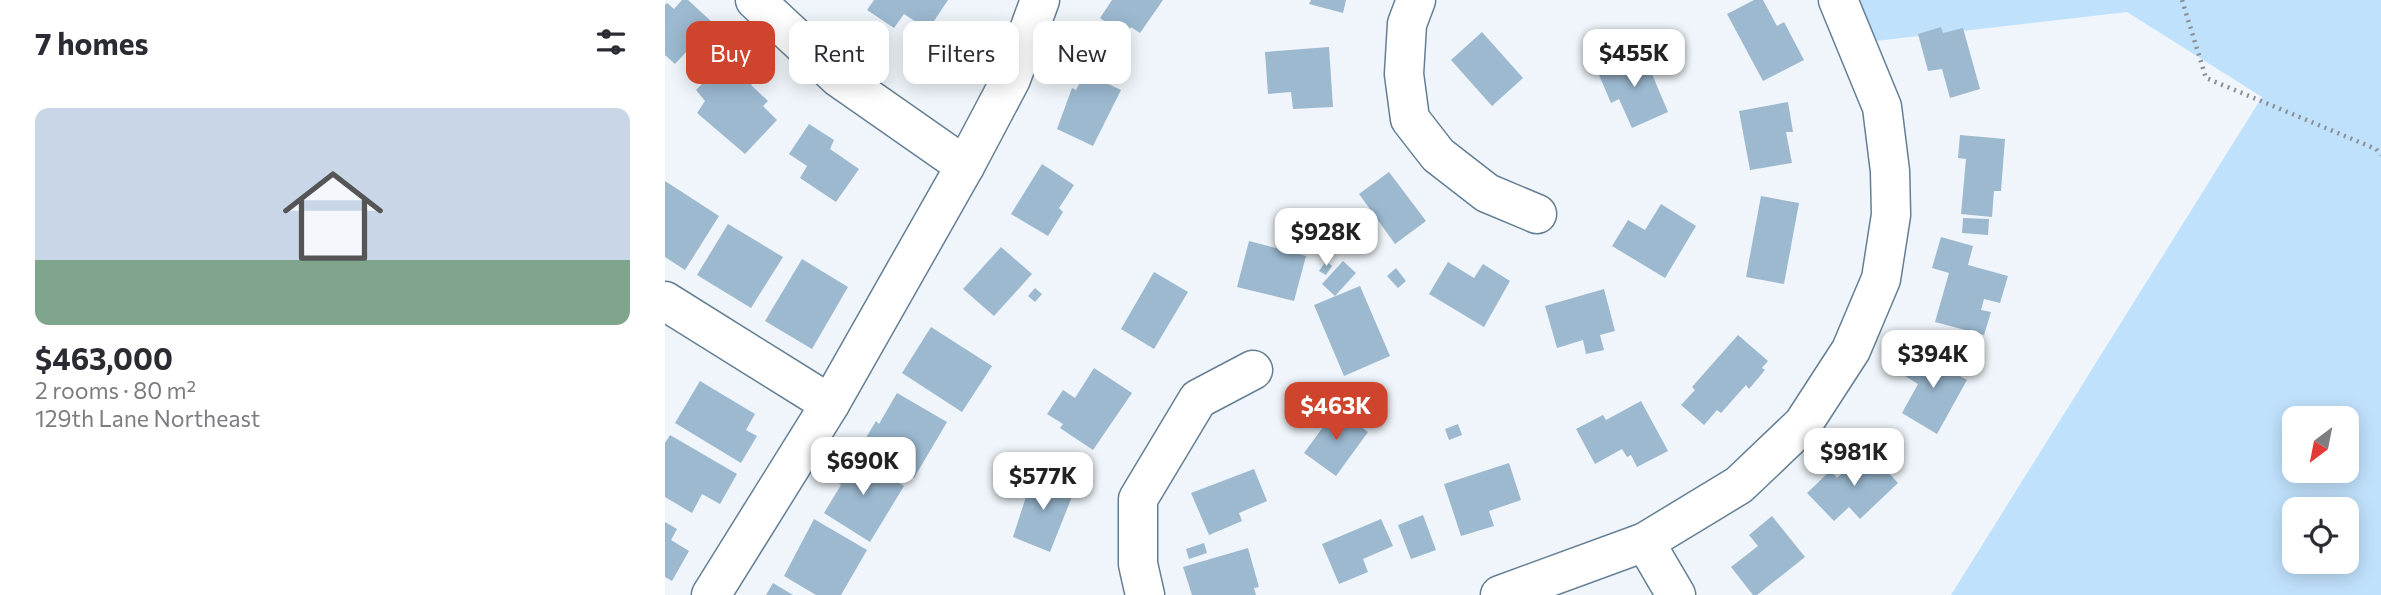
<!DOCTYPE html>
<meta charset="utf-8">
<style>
body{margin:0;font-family:Commissioner,sans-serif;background:#f2f2f3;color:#2b2b33;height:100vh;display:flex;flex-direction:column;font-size:26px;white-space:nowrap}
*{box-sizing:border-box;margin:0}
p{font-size:23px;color:#7c7c81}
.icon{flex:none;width:38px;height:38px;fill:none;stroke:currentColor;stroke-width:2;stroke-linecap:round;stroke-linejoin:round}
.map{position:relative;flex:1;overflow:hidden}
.sheet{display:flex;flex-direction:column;background:#fff;width:665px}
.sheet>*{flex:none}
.top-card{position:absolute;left:21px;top:21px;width:665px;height:63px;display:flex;gap:14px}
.needle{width:46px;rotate:212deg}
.fabs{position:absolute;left:1617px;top:406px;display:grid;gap:14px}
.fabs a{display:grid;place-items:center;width:77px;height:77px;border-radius:14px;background:#fff;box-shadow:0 4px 18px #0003;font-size:35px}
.price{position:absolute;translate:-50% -60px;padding:0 16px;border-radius:14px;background:#fff;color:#222;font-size:23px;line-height:46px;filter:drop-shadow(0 2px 4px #0008)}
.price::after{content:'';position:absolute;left:50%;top:42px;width:21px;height:16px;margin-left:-10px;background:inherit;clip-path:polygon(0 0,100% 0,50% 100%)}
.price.current{background:#cf442d;color:#fff}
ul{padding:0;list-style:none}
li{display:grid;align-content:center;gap:14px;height:371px;padding:0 35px}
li+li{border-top:2px solid #e1e1e2}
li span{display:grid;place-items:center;height:217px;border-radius:14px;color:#555}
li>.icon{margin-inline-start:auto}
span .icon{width:126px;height:126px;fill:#fffc;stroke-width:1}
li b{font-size:30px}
h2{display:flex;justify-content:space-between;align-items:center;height:84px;padding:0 35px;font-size:30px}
.pill{padding:0 24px;border-radius:14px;background:#fff;box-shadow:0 4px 18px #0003;font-size:24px;line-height:63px}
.pill.current{background:#cf442d;color:#fff}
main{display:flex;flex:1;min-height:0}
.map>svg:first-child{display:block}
.green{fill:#c0e1fc;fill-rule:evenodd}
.building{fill:#9cb9d0}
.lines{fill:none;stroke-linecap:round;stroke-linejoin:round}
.minor-casing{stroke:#647f95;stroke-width:41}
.path{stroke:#899197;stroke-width:4.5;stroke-dasharray:2 5;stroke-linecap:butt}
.minor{stroke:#fff;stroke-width:38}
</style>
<main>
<section class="sheet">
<h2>7 homes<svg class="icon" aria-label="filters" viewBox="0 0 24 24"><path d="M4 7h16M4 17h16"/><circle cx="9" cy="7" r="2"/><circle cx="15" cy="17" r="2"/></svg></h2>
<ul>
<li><span style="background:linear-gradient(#c9d6e8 70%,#7fa58c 0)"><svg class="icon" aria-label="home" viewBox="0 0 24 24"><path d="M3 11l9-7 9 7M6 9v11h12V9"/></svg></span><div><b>$463,000</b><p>2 rooms · 80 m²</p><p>129th Lane Northeast</p></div></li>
</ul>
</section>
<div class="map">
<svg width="1716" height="595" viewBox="0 0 1716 595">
<rect width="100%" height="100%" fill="#eff5fa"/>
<path class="green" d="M1173 0H1716V595H1286L1597 97 1462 12 1193 43ZM1629 418H1682V471H1629ZM1629 509H1682V562H1629Z"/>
<g class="building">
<path d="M17 0H23L48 23 10 64 0 55V5L2 3 9 9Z"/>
<path d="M209 0H283L263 30 239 14 229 28 202 10Z"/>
<path d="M447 0H498L475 33 466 27 460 36 435 18Z"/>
<path d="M646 0H681L678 13 644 4Z"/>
<path d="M1089 0H1098L1112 26 1119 22 1139 60 1098 81 1062 14Z"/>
<path d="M1276 27 1278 33 1298 28 1315 89 1285 98 1277 69 1263 71 1253 34Z"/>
<path d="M817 32 858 78 827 106 786 60Z"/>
<path d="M664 47 668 107 628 109 626 92 603 94 600 52Z"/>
<path d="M976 48 1003 112 967 128 954 99 946 103 934 75Z"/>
<path d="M70 50 96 75 86 85 103 101 98 106 112 120 80 154 32 113 40 101 31 90Z"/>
<path d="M420 73 456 90 428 146 392 129 407 88 411 90Z"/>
<path d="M1123 102 1128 132H1121L1127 163 1085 170 1074 111Z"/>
<path d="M144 124 169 140 165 149 194 169 171 202 135 178 142 166 124 154Z"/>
<path d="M1295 135 1340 139 1336 191H1329L1327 217 1296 214 1301 159 1293 158Z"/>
<path d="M377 164 409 185 394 208 398 212 383 236 346 214Z"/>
<path d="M724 172 761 221 730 244 694 194Z"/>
<path d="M0 181 54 216 20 270 0 257Z"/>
<path d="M1096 196 1134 203 1119 284 1081 277Z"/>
<path d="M996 204 1031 226 1000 278 947 246 963 220 980 230Z"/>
<path d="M1298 218 1324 219 1323 235 1297 233Z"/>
<path d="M63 224 118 257 86 308 32 275Z"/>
<path d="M1276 237 1308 246 1303 265 1343 276 1335 303 1319 299 1316 310 1326 312 1319 335 1270 322 1284 273 1267 268Z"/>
<path d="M584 241 641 256 629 301 572 287Z"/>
<path d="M336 247 367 274 329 316 298 289Z"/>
<path d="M137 259 183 287 147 349 100 321Z"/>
<path d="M661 261 667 266 661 275 654 271Z"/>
<path d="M678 261 691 273 670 296 657 284Z"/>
<path d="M783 262 809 278 818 264 845 281 819 327 764 294Z"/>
<path d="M731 268 741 281 733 288 722 276Z"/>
<path d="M489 272 523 292 489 349 456 329Z"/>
<path d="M695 286 725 356 679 376 649 305Z"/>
<path d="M370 288 377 294 370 302 363 296Z"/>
<path d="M939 289 950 331 935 335 939 350 921 354 918 340 892 348 880 306Z"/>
<path d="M266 327 327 366 297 412 237 373Z"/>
<path d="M1073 335 1103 361 1097 368 1100 370 1084 389 1081 385 1056 413 1052 410 1039 425 1016 405 1030 390 1027 387Z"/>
<path d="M1256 347 1294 368 1291 374 1302 380 1272 434 1237 413 1253 384 1240 376Z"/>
<path d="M429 368 467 393 428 450 395 428 398 424 382 414 398 390 410 398Z"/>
<path d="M35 381 90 414 81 430 92 436 76 463 10 423Z"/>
<path d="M232 393 282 422 249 478 196 446 211 421 214 424Z"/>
<path d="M697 395 722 398 721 410 696 408Z"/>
<path d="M976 401 1003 451 972 467 966 455 962 457 957 449 930 464 911 429 938 415 941 420Z"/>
<path d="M672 408 703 432 671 476 639 453Z"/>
<path d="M793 424 797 435 784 440 780 429Z"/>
<path d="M5 435 72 474 55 504 37 494 27 513 0 497V443Z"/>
<path d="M1202 450 1233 483 1195 519 1184 507 1169 521 1142 493 1166 470 1172 478Z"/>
<path d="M185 453 239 486 205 542 159 513 176 485 169 480Z"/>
<path d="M844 463 856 500 824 511 829 526 796 536 779 484Z"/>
<path d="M589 469 602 501 574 513 577 521 544 535 526 493Z"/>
<path d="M369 472 410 489 385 552 348 537Z"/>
<path d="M758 515 771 550 746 559 733 525Z"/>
<path d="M1107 516 1140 557 1092 595H1088L1066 567 1093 546 1084 535Z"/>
<path d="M149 519 202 550 176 595H151L119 576Z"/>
<path d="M716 519 728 546 698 559 703 572 674 584 657 544Z"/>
<path d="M0 522 12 529 6 540 24 551 7 581 0 577Z"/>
<path d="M539 543 542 553 524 559 521 549Z"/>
<path d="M583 548 594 587 589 588 591 595H527L518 567Z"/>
<path d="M108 583 128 595H101Z"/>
</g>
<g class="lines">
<defs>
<g id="minor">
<path d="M90 0 174 78 300 166"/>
<path d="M751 0 742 24 739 74 745 119 773 155 822 193 872 214"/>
<path d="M0 301 165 404"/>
<path d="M980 542 1011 595"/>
<path d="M46 595 165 404 300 166 346 79 375 0"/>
<path d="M480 595 473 564V499L533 399 588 370"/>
<path d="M835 595 980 542 1074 485 1138 424 1186 350 1216 279 1226 215 1225 171 1217 107 1173 0"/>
</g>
</defs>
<use href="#minor" class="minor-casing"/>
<path class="path" d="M1517 0 1541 78 1711 149 1716 155"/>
<use href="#minor" class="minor"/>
</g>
</svg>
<div class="fabs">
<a><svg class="needle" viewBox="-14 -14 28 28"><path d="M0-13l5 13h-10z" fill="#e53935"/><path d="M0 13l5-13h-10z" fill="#7c7c81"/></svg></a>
<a><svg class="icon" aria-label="locate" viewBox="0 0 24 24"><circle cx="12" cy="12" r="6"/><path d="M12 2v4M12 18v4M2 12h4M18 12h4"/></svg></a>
</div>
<b class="price" style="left:969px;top:89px">$455K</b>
<b class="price" style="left:661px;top:268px">$928K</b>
<b class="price" style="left:1268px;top:390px">$394K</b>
<b class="price current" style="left:671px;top:442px">$463K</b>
<b class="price" style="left:1189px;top:488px">$981K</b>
<b class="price" style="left:198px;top:497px">$690K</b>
<b class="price" style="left:378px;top:512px">$577K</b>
<div class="top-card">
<a class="pill current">Buy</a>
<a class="pill">Rent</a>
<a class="pill">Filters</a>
<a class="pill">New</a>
</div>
</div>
</main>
